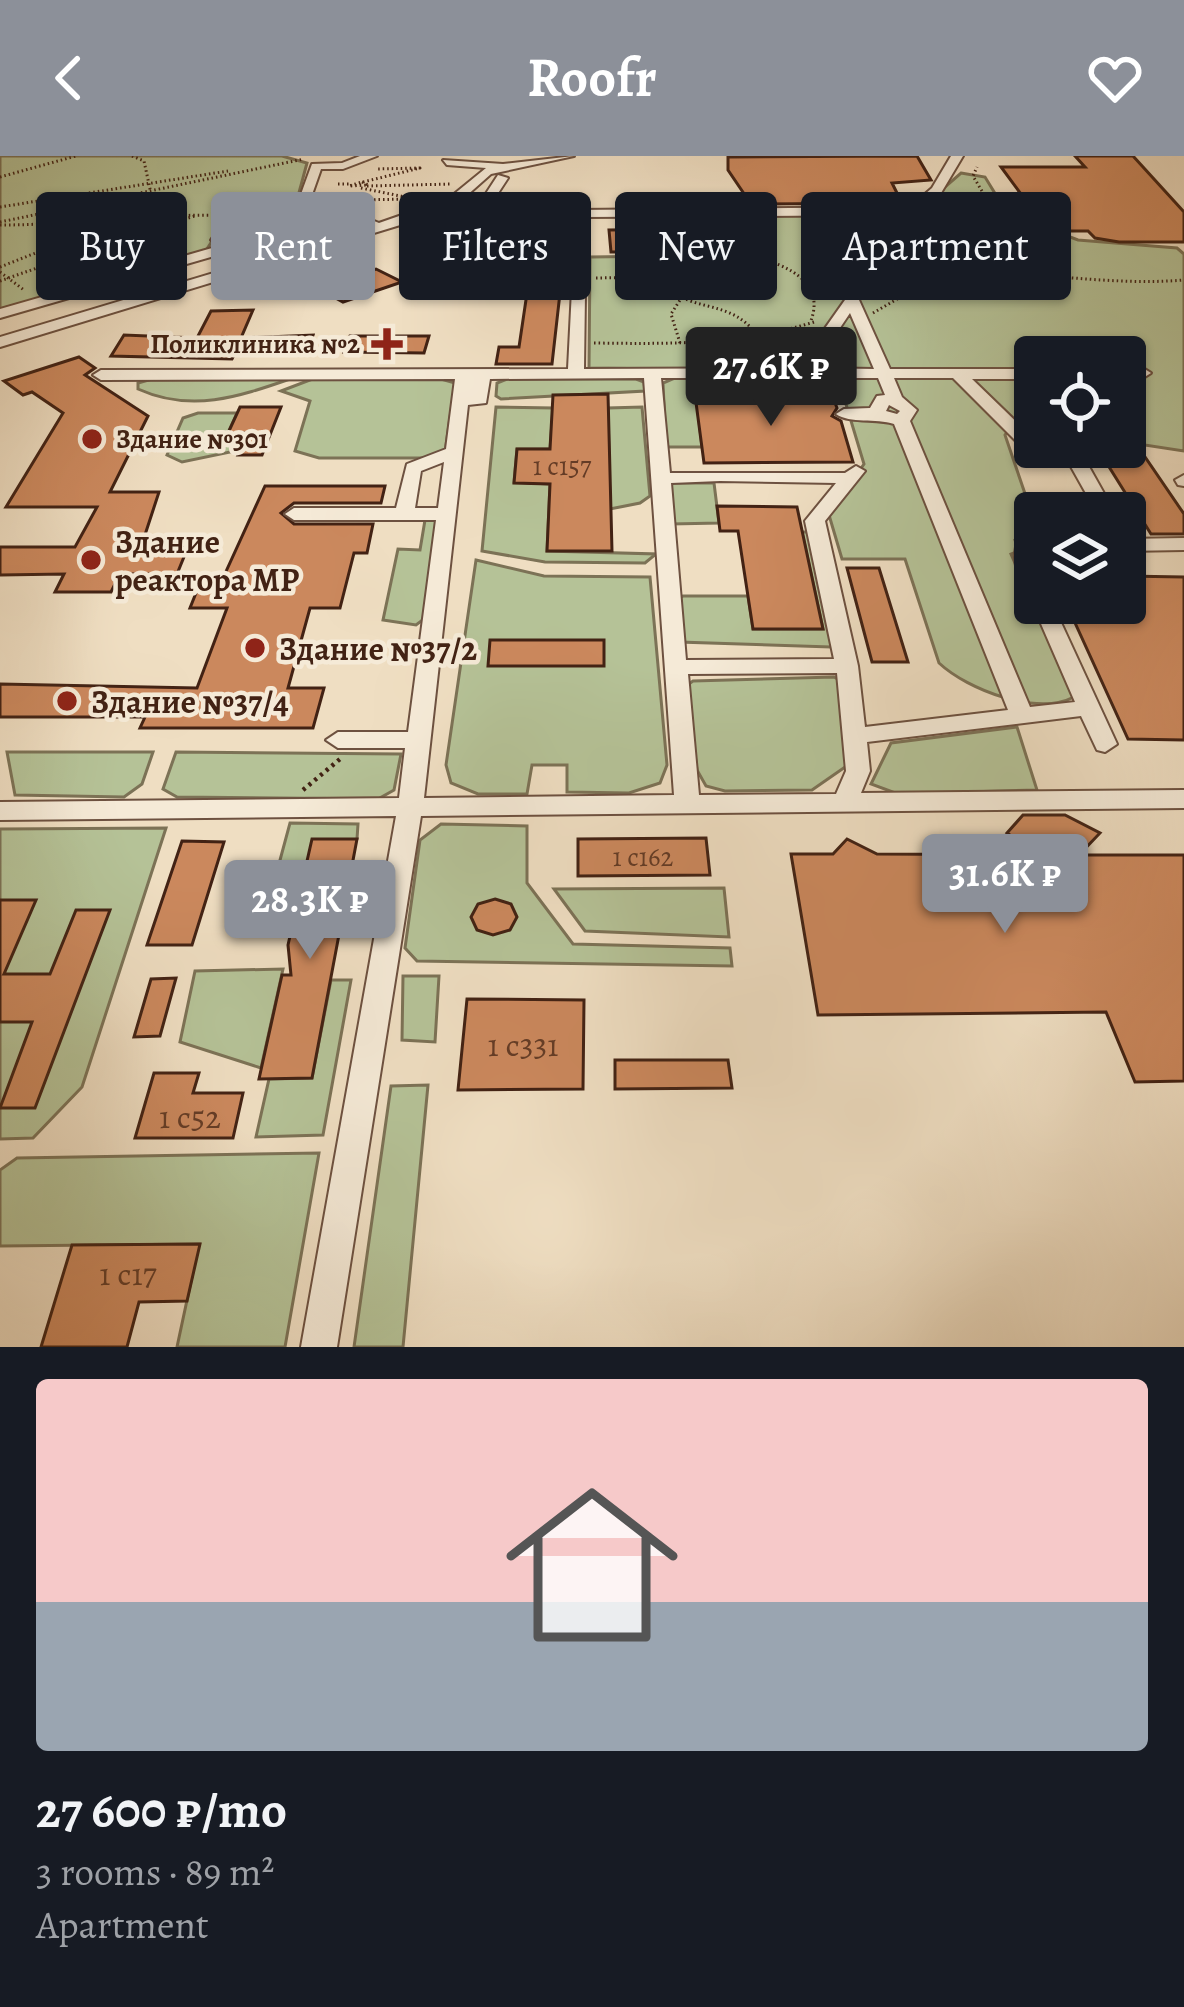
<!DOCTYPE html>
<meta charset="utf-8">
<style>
body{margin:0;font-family:Alegreya,serif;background:#20242c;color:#f1f3f6;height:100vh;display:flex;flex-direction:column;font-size:45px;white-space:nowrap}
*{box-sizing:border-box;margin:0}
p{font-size:39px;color:#9ea1a6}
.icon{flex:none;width:66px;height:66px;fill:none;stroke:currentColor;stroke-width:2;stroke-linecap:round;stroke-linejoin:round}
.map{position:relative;height:1191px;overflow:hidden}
.details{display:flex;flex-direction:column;background:#171b24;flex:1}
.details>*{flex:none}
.banner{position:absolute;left:36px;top:36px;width:1113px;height:108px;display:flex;gap:24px}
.tools{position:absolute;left:1014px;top:180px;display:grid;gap:24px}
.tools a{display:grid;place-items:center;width:132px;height:132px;border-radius:12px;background:#171b24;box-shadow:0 3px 9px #0004;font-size:60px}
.price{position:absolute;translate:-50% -102px;padding:0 27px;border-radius:12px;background:#8c9099;color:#fff;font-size:39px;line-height:78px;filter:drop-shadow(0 3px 6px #0008)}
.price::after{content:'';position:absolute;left:50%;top:72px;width:36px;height:27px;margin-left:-18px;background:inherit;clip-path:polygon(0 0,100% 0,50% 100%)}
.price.selected{background:#222;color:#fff}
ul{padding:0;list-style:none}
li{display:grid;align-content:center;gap:24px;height:636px;padding:0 36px}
li span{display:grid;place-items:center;height:372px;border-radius:12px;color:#555}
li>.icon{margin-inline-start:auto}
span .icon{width:216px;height:216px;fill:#fffc;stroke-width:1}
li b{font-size:51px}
.chip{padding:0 42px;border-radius:12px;background:#171b24;box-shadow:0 3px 9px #0004;font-size:42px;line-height:108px}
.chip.selected{background:#8c9099;color:#fff}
header{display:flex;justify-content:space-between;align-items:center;height:156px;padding:0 36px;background:#8c9099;color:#fff;font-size:54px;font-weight:600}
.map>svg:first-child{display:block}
.green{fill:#b5c297;stroke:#7c7256;stroke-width:3}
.building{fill:#cb885d;stroke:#422214;stroke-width:3}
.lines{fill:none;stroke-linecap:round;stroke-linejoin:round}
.minor-casing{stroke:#6d5140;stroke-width:4}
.path-far1{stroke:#422214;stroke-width:3;stroke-dasharray:1.5 3;stroke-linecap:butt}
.path{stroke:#422214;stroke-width:4.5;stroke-dasharray:3 4.5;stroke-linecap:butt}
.minor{fill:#f5ead7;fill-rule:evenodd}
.poi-dot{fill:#8f2418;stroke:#f5ead7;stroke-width:4.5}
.labels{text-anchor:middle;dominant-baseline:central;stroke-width:9;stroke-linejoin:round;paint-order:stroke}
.far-poi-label{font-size:27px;font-weight:bold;fill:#422214;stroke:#f5ead7;text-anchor:end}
.number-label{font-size:27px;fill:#643c26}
.poi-label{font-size:33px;font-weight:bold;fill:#422214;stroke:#f5ead7;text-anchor:start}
.near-number-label{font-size:33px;fill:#643c26}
</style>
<header><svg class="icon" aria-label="back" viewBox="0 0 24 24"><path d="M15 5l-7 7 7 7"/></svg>Roofr<svg class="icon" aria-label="heart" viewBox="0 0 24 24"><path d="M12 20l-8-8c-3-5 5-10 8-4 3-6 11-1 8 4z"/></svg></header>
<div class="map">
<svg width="1184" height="1191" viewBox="0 0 1184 1191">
<rect width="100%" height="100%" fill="#efdec2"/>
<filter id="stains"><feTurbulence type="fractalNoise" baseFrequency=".00167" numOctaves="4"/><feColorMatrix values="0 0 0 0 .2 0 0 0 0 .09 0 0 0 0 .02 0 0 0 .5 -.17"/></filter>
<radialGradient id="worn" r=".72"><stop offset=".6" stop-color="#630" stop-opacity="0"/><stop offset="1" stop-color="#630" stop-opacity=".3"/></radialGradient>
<g class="green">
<path d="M0 0H282L307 7 293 59 214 82 205 96 0 153Z"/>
<path d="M961 17 985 21 1004 52 1043 56 1062 78 1078 84 1177 92 1184 98V295L1125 286V201H1035V268L1011 270 1005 279 1035 367V376L1015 384 1019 395 1011 398 1074 541C1037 560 968 534 939 507L905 403H842L829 359 864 308 836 215 589 212 590 101 738 99 730 59 914 58Z"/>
<path d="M677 221 825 223 832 239H696L702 291H666L663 227Z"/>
<path d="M315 222 441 223 455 227 445 296 429 302H319L295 295 310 245 281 235Z"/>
<path d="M152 223H290C238 241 191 257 138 233V227Z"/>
<path d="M507 223H636L644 226 645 235 501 243 496 240 497 227Z"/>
<path d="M496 251 553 252 550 293H517L514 326 550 328 547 395 656 398 645 407 545 406 482 395Z"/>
<path d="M642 251 650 340 640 347 610 353 608 252Z"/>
<path d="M198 257H237L228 277H247L240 294 182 306 167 299 183 262Z"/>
<path d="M674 327H714L719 367 671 368 667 331Z"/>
<path d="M425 364H437L424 463 416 469 383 464 398 393 420 394Z"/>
<path d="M802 376H813L837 486 831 491 679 486 676 443 683 440H748L753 473H823Z"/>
<path d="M476 404 544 420 650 421 667 609 660 627 629 637 567 636V609H532L527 638H478L451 627 446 609Z"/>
<path d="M834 521 843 526 848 609 812 634 725 635 706 630 697 614 686 530 693 525Z"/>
<path d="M1017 571 1037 634 898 638 871 628 891 587Z"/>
<path d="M7 596H153L142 628 124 641 15 639Z"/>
<path d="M176 596 401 598 394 634 378 643 177 641 163 633Z"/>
<path d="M290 667 358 668 357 683 296 756H266Z"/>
<path d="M441 668 527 670V727L573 788 730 792 732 810 417 805 405 792 420 684Z"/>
<path d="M166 672 82 931 33 982 0 983V673Z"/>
<path d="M724 732 729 781 585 775 554 733Z"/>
<path d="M283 813 261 912 180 886 195 815Z"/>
<path d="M403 820H439L435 886 402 884Z"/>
<path d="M331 824H351L323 979 256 981 269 923 312 922Z"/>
<path d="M428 929 403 1191H354L391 930Z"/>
<path d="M319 997 285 1191H177L199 1088 0 1090V1014L17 1002Z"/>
</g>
<g class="building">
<path d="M917 0 931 24 892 27 902 47 751 48 728 14V1Z"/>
<path d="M1075 0H1133L1184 56V86H1119L1095 82 1088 75H1068L1047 49H1029L1001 11H1085Z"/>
<path d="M520 54 551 66 473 97 436 81Z"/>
<path d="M717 73 724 95 611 96 609 74Z"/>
<path d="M376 113 402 126 343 146 318 132Z"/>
<path d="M527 137H560L552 208H496L499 191H519Z"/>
<path d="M253 154 241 182 313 179 306 199H234L232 203 111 200 124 179 197 182 211 155Z"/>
<path d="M350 180H429L424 197 344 196Z"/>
<path d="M79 201 95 212 85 219 148 260 110 336H159L141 391H188L177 418H120L111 436H55L64 418 0 419V391H75L97 351H6L63 257 32 236 23 239 4 225Z"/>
<path d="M608 238 612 395H547L550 328 514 327 517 293H550L553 239Z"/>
<path d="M695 239H832L837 252 832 260 841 265 853 306 704 307Z"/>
<path d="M240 251H281L262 299H238L247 277H228Z"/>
<path d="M1101 298H1143L1184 358V378H1151Z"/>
<path d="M265 330H385L381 347H294L281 357 294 368H373L367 397H354L340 452H310L288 532H324L313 572H140L145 561H0V528L197 532 227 452H190L202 422H223Z"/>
<path d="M717 350 797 351 823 473H753L738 375H720Z"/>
<path d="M847 412H879L908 506H872Z"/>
<path d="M1125 420 1184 421V584L1128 583 1066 447H1125Z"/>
<path d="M490 484H604V510H488Z"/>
<path d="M1023 659H1065L1100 677 1079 699H1184V925L1135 926 1106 856 818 859 791 698H833L847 683 877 698 1039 699 1007 677Z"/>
<path d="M706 682 710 719 578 720V683Z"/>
<path d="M312 683H357L312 922 259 923 282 819H291L288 789Z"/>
<path d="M182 685 224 686 192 789H147Z"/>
<path d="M495 743 511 748 517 761 510 774 493 779 477 774 471 761 478 748Z"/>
<path d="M0 744H36L4 818H50L76 754H110L35 952H0L32 866H0Z"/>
<path d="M176 822 160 880 134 881 151 823Z"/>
<path d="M467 843 584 844 583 933 458 934Z"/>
<path d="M615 904H728L732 932 615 933Z"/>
<path d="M154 917H199L193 937H243L233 982H135Z"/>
<path d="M200 1088 187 1145 139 1146 127 1191H41L72 1089Z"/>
</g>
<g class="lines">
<defs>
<g id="minor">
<path d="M360 0H377L343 13H321L308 50 333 48 379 67 448 43 486 12 447 9 443 4 503 8 574 0 491 18 456 49 433 59 0 191V181L367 71 331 56 306 57 303 65 229 85 237 91 235 94 0 162V153L219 90 211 84 213 81 293 60 312 8 342 7Z"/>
<path d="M951 0H963L941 37 918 58 859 144 890 213H1035V223H972L1029 278 1035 279V289L1018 287 953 222H894L902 241 917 254 910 265 1030 551 1075 546 1032 447 1035 442V447H1052L1117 588 1105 596 1097 594 1081 560 867 586 870 615 861 637 1184 634V652L421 660 337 1191H301L396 660 0 664V646L399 642 405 592H338L326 584 338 576H408L436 364H294L285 358 294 352H396L407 308 446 293 455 223 101 224 93 219 101 214 568 213 576 54 910 51 932 32ZM904 59 854 131 832 80 820 77 845 144 797 212 584 213 586 61ZM850 157 874 213 813 212ZM644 222 674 639 424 642 468 249 486 247 490 223ZM661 222H878L885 239 877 240 870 252 844 253 836 258C850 268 876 262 894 268L1008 554 865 571 858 510 825 365 865 315 856 310 845 317H670ZM889 249 900 255 897 258 886 255ZM444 306 438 352H415L421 315ZM720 325 836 327 805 365 834 503 686 504 671 327ZM837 517 846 615 836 638 699 639 688 518Z"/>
<path d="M498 19 508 22 491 48 440 65 434 61 483 42Z"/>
<path d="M1125 212H1143L1151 217 1143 222H1125Z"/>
<path d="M1060 291H1078L1115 357H1097Z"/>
<path d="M1184 319V330L1178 329 1175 324Z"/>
<path d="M1184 382V394L1125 395V383Z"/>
<path d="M1026 385 1035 390V436C1018 431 1013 406 1016 391Z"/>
</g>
</defs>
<use href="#minor" class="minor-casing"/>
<g class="path-far1">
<path d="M132 0 144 5 156 61"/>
<path d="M0 21 76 0"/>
<path d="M362 26 368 29 349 30Z"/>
<path d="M363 26 420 12 376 13"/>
<path d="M338 28H350"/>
<path d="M367 30 452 28"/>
<path d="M361 32 415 43"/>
<path d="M236 43 288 41"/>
<path d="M356 44 410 43"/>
<path d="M0 51 228 15"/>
<path d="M250 55 280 50"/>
<path d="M0 66 304 3"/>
<path d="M0 69C86 69 172 54 257 61"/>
<path d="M730 96C766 102 831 117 810 167"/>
<path d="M0 111 89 76 130 80 195 60"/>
<path d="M0 116 24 134"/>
<path d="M937 118C1020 111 1101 131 1184 124"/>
<path d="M596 122 660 121C692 168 737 129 772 203"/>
<path d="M0 125 125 81"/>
<path d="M873 157 1008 79 973 20 977 11"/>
<path d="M594 187C671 188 740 189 814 166"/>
<path d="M680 187 671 158 682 141"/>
</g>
<path class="path" d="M303 634 340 603"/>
<use href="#minor" class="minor"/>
</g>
<g class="poi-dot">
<path d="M381 170h12v12h12v12h-12v12h-12v-12h-12v-12h12z"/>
<circle cx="92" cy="283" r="12"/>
<circle cx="91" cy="404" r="12"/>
<circle cx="255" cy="492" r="12"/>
<circle cx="67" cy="545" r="12"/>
</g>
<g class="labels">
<g class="far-poi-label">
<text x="360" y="188">Поликлиника №2</text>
<text x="116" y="283" text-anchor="start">Здание №301</text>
</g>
<g class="number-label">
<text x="562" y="310">1 с157</text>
<text x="643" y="701">1 с162</text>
</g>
<g class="poi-label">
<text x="115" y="385">Здание<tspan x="115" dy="38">реактора МР</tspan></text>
<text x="279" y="492">Здание №37/2</text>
<text x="91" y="545">Здание №37/4</text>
</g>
<g class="near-number-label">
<text x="523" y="888">1 с331</text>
<text x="190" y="960">1 с52</text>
<text x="128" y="1117">1 с17</text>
</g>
</g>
<rect width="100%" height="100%" filter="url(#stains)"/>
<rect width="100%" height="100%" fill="url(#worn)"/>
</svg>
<div class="tools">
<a><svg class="icon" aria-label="locate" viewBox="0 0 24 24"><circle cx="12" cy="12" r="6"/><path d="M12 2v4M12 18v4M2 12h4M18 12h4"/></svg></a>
<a><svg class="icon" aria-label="layers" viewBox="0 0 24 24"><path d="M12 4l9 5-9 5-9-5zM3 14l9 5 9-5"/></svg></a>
</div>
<b class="price selected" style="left:771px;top:273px">27.6K ₽</b>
<b class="price" style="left:1005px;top:780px">31.6K ₽</b>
<b class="price" style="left:310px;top:806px">28.3K ₽</b>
<div class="banner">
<a class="chip">Buy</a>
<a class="chip selected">Rent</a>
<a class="chip">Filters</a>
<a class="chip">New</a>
<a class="chip">Apartment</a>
</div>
</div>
<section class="details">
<ul>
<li><span style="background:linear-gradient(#f6c9c9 60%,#9aa5b1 0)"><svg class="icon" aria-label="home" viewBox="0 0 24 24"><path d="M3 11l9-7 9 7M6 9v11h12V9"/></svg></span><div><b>27 600 ₽/mo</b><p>3 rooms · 89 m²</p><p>Apartment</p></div></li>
</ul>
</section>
